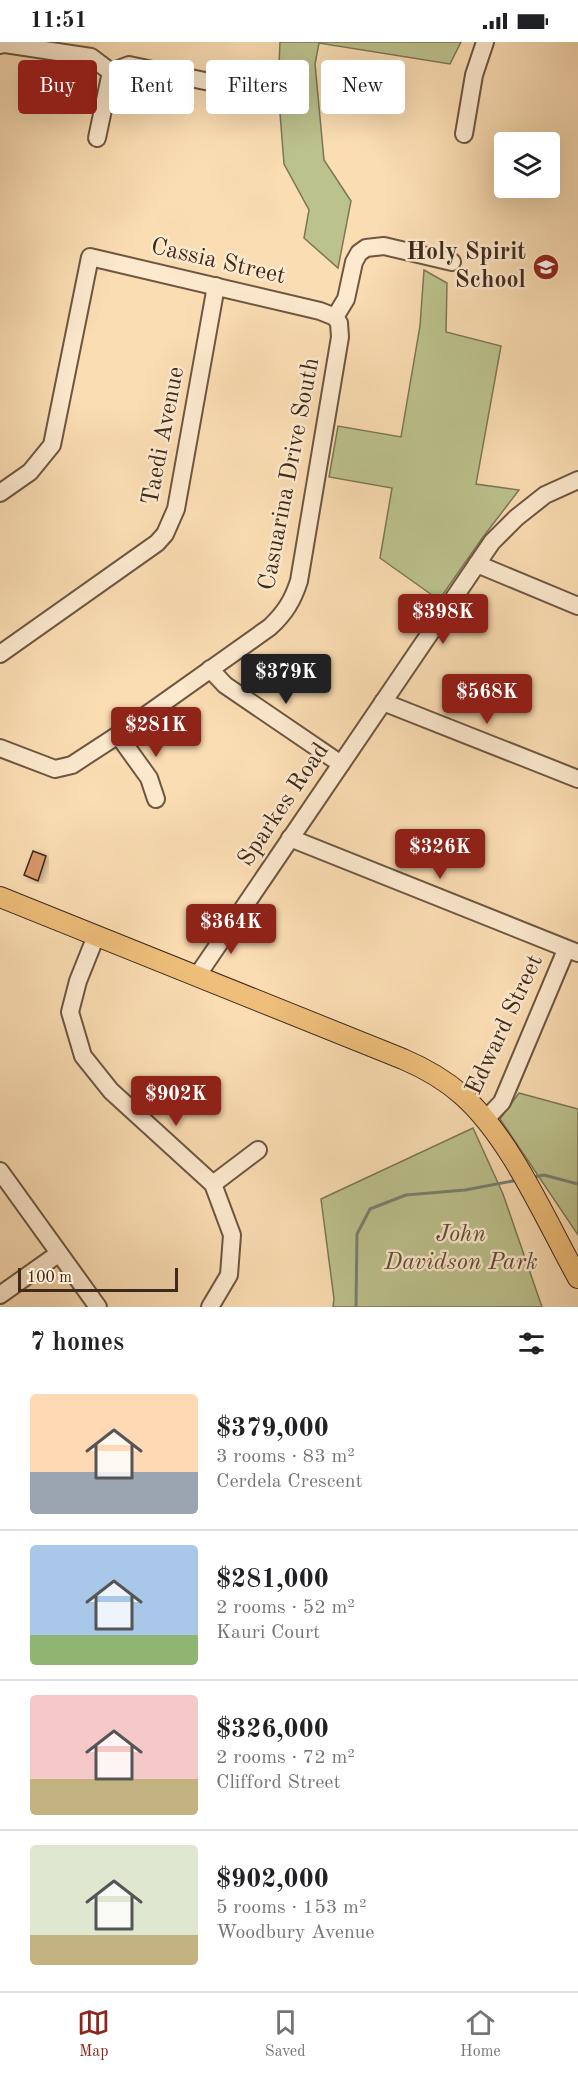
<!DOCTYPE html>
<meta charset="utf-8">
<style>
body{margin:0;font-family:"Old Standard TT",serif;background:#f2f2f2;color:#202124;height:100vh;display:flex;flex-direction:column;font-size:22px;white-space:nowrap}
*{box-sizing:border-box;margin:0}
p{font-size:20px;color:#757577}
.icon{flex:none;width:33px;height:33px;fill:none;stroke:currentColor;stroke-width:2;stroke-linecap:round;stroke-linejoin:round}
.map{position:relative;height:1265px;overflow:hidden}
.details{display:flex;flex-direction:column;background:#fff;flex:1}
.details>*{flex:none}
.guide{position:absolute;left:18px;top:18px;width:543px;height:54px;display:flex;gap:12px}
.buttons{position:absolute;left:494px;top:90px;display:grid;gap:12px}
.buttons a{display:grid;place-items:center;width:66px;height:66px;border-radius:6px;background:#fff;box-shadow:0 6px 24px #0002;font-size:30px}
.scale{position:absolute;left:18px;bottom:15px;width:160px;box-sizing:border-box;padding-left:6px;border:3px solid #3e291d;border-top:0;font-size:16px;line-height:21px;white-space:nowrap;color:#3e291d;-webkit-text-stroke:4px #fce9ce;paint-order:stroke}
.price{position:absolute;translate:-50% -51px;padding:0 14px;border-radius:6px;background:#8f2418;color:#fff;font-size:20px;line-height:39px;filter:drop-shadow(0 2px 3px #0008)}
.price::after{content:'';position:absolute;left:50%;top:36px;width:18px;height:14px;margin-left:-9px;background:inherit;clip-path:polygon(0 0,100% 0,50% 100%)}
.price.selected{background:#222;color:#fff}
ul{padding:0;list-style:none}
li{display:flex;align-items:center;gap:18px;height:150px;padding:0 30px}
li+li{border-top:2px solid #e0e0e0}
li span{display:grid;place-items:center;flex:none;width:168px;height:120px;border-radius:6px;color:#555}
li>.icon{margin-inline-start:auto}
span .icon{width:72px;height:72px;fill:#fffc;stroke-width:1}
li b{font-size:26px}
h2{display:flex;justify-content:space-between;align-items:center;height:72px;padding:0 30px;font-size:26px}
.chip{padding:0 21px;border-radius:6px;background:#fff;box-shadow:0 6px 24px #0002;font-size:21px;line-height:54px}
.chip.selected{background:#8f2418;color:#fff}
.status{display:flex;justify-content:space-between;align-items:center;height:42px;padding:0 30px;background:#fff;direction:ltr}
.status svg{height:16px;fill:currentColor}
.tab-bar{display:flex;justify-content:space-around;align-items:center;height:84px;border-top:2px solid #e0e0e0;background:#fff;font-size:16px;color:#757577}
.tab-bar a{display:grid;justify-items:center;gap:3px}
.tab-bar .selected{color:#8f2418}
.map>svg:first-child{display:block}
.green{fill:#bcc28e;stroke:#7d7656;stroke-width:1.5}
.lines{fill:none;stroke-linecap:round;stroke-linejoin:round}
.stream{stroke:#788172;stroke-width:3}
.building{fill:#d9986a;stroke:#3e291d;stroke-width:1.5;filter:url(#shadow)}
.minor-casing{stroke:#6d5642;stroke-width:20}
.major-casing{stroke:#3e291d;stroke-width:22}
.minor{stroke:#fce9ce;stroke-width:16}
.major{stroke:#eebe7a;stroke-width:20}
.labels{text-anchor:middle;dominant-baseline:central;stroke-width:5;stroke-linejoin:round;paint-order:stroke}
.poi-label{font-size:24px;font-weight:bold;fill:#3e291d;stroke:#fce9ce;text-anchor:end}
.street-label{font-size:24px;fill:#3e291d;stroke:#fce9ce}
.park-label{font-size:24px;font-style:italic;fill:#5e4f39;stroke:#fce9ce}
</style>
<div class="status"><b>11:51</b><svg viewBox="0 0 49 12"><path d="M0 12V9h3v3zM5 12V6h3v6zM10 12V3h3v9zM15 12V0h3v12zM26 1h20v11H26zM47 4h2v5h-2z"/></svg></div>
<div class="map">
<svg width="578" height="1265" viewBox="0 0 578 1265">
<defs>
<filter id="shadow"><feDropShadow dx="3.5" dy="2" stdDeviation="3" flood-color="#0004"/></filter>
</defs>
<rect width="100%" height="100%" fill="#fbddb3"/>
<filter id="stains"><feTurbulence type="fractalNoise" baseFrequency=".00333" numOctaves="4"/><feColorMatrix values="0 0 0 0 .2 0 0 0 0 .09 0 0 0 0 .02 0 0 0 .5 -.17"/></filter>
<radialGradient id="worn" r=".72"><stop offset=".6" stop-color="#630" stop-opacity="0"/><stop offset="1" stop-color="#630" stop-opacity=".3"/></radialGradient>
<g class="green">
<path d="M280 0H461L450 22 319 1 315 22 324 118 351 159 338 226 304 196 309 168 284 122 278 46Z"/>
<path d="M424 228 447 241 446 290 501 304 476 442 519 448 483 495 439 558 380 516 392 446 329 435 338 384 401 395 420 284Z"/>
<path d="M519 1051 578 1067V1193L500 1077Z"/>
<path d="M473 1086 503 1152 542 1265H333L334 1257 321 1157Z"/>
</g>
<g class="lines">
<g class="stream">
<path d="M534 1135 544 1133 578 1142"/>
<path d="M356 1265 357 1192 370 1167 406 1153 465 1148 518 1138"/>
</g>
</g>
<path class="building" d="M33 809 46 814 38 839 24 833Z"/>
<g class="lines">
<defs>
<g id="minor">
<path d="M0 3 5 2 91 15 111 30 129 23 238 46"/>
<path d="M464 92 474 33 485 0"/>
<path d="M97 96 111 30"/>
<path d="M335 275 346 257 354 220 359 211 366 206 384 204 452 220"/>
<path d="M0 451 30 430 52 403 90 215 320 269 335 275"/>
<path d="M477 522 578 564"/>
<path d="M0 612 157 501 165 492 176 467 216 244"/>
<path d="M210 627 225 643 341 722"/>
<path d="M383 660 578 737"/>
<path d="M118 693 149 736 156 757"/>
<path d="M0 706 55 727 72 723 118 693 270 585C285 571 293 558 299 539L340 295 339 281 335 275"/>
<path d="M290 796 578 911"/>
<path d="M96 894 78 939 70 970 83 1014 111 1049 213 1142 232 1193 229 1233 210 1265"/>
<path d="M197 934 492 500 516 476 545 453 578 438"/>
<path d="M486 1077 502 1060 566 908"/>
<path d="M0 1129 98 1265"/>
<path d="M213 1142 258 1108"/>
<path d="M0 1253 58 1212"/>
</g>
<path id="major" d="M0 855 403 1017C424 1026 444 1037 462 1053 511 1096 546 1179 578 1236"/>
</defs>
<use href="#minor" class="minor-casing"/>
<use href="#major" class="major-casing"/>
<use href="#minor" class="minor"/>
<use href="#major" class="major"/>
</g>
<defs>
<symbol id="school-disc" viewBox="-11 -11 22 22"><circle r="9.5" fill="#8f2418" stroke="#fce9ce"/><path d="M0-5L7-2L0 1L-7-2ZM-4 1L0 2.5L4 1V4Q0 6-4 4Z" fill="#fff"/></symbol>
</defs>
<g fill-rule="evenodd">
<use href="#school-disc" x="531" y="210" width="30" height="30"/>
</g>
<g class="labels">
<g class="poi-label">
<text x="526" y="211">Holy Spirit<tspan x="526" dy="28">School</tspan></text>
</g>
<g class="street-label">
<text transform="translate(218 220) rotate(13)">Cassia Street</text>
<text transform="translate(164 394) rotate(-79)">Taedi Avenue</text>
<text transform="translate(290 432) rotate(-79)">Casuarina Drive South</text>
<text transform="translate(284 763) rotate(-56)">Sparkes Road</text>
<text transform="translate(505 983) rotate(-65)">Edward Street</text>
</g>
<g class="park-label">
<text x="461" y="1193">John<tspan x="461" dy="28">Davidson Park</tspan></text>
</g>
</g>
<rect width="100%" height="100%" filter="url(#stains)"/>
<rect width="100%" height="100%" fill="url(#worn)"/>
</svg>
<div class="buttons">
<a><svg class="icon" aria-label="layers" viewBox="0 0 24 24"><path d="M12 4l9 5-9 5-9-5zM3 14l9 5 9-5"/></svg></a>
</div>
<div class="scale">100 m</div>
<b class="price" style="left:443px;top:603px">$398K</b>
<b class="price selected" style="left:286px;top:663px">$379K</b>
<b class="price" style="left:487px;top:683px">$568K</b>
<b class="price" style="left:156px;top:716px">$281K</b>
<b class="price" style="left:440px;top:838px">$326K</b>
<b class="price" style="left:231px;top:913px">$364K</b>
<b class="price" style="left:176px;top:1085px">$902K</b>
<div class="guide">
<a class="chip selected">Buy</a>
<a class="chip">Rent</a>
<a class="chip">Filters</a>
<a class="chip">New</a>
</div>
</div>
<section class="details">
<h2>7 homes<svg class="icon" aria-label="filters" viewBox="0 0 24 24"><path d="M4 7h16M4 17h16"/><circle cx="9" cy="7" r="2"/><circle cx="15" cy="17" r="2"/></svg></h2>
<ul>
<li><span style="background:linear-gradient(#ffd9b3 65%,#9aa5b1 0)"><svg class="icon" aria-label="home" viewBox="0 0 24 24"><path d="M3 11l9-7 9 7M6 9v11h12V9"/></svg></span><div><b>$379,000</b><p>3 rooms · 83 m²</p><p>Cerdela Crescent</p></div></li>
<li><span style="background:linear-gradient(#a9c7e8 75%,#8fb573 0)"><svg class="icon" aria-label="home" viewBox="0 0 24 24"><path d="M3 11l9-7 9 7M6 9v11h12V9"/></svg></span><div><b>$281,000</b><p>2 rooms · 52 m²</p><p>Kauri Court</p></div></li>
<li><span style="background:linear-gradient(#f6c9c9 70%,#c2b280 0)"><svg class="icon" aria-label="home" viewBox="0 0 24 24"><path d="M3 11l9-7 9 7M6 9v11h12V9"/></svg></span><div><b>$326,000</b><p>2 rooms · 72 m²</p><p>Clifford Street</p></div></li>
<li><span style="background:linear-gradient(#dfe7d0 75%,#c2b280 0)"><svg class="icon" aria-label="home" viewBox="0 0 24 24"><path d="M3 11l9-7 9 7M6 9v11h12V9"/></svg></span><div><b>$902,000</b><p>5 rooms · 153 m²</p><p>Woodbury Avenue</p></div></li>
</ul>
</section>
<nav class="tab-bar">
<a class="selected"><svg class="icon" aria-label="map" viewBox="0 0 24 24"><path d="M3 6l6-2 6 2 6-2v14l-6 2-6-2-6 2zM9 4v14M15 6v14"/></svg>Map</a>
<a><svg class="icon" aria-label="saved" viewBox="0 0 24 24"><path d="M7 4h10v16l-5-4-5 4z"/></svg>Saved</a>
<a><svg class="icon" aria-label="home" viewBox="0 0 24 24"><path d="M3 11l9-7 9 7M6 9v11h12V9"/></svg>Home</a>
</nav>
